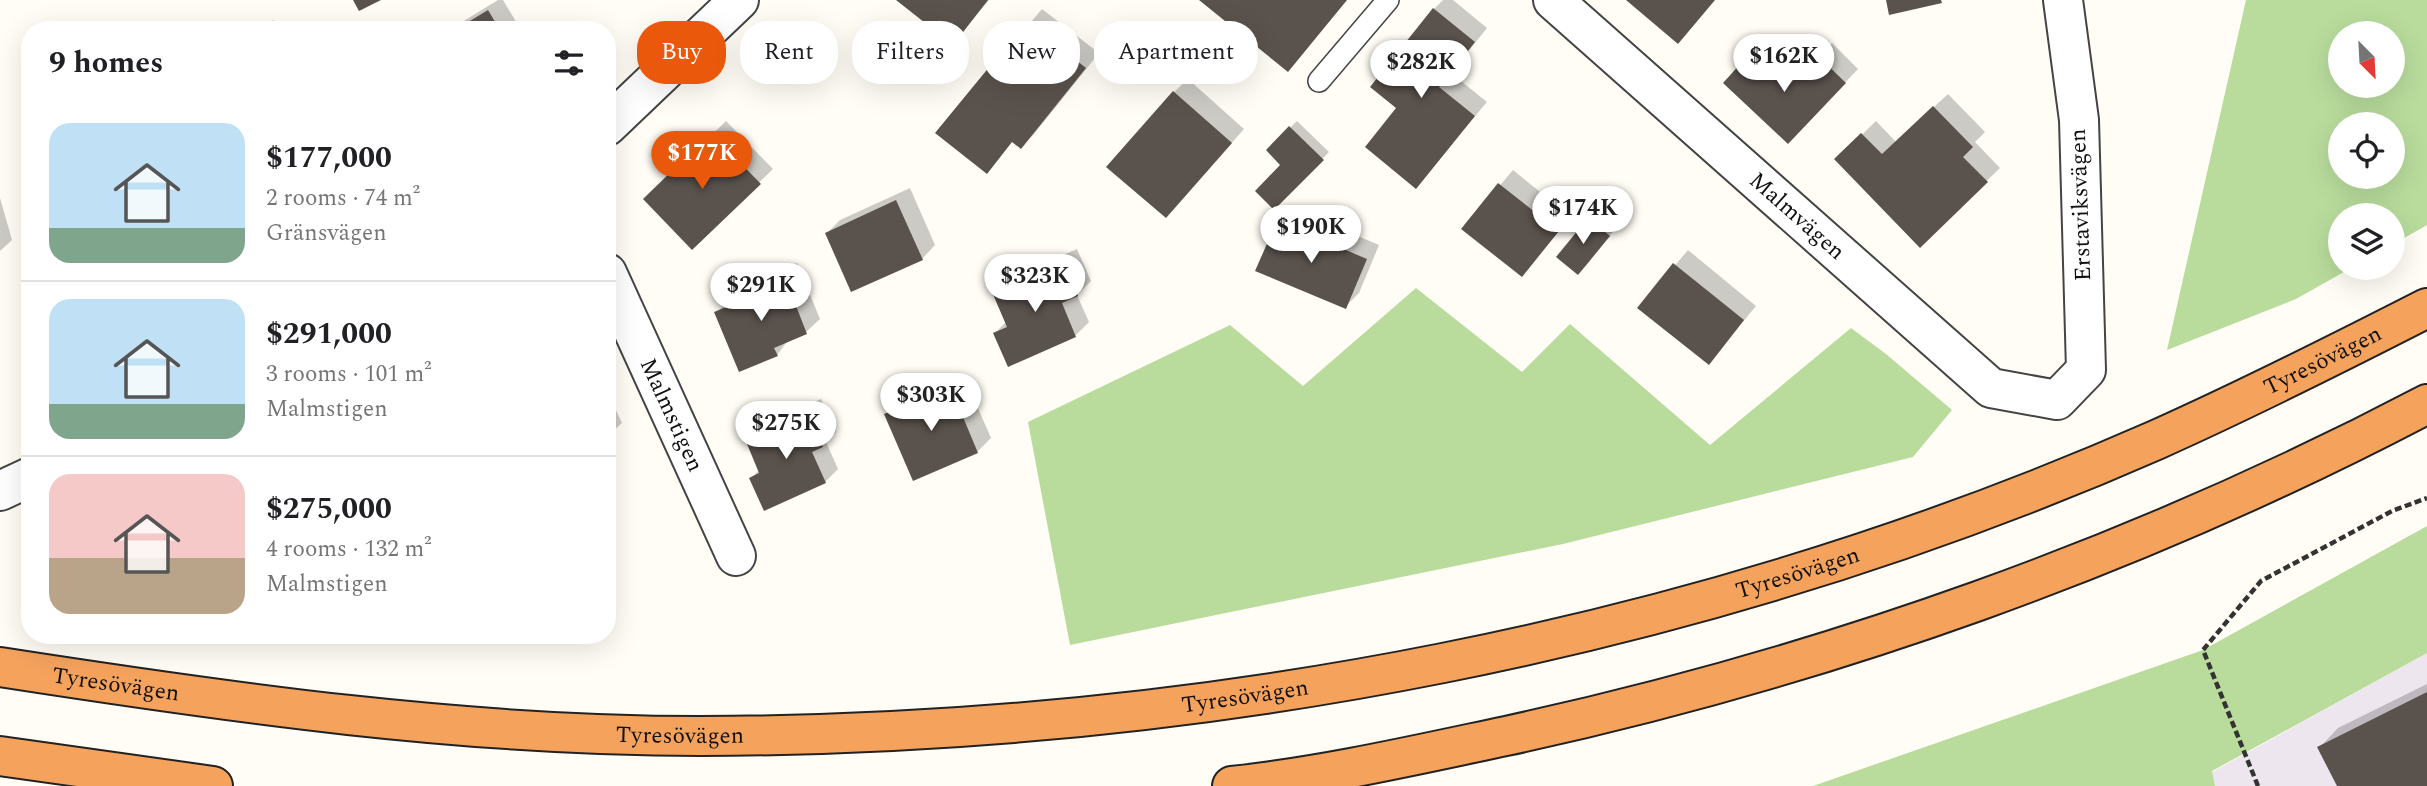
<!DOCTYPE html>
<meta charset="utf-8">
<style>
body{margin:0;font-family:Spectral,serif;background:#f2f2f2;color:#202124;height:100vh;display:flex;flex-direction:column;font-size:26px;white-space:nowrap}
*{box-sizing:border-box;margin:0}
p{font-size:23px;color:#757577}
.icon{flex:none;width:38px;height:38px;fill:none;stroke:currentColor;stroke-width:2;stroke-linecap:round;stroke-linejoin:round}
.map{position:relative;flex:1;overflow:hidden}
.sheet{position:absolute;left:21px;top:21px;width:595px;height:623px;display:flex;flex-direction:column;background:#fff;border-radius:28px;box-shadow:0 7px 28px #0002}
.sheet>*{flex:none}
.banner{position:absolute;left:637px;top:21px;width:665px;height:63px;display:flex;gap:14px}
.needle{width:46px;rotate:156deg}
.tools{position:absolute;left:2328px;top:21px;display:grid;gap:14px}
.tools a{display:grid;place-items:center;width:77px;height:77px;border-radius:50%;background:#fff;box-shadow:0 7px 28px #0002;font-size:35px}
.price{position:absolute;translate:-50% -60px;padding:0 16px;border-radius:24px;background:#fff;color:#222;font-size:23px;line-height:46px;filter:drop-shadow(0 2px 4px #0008)}
.price::after{content:'';position:absolute;left:50%;top:42px;width:21px;height:16px;margin-left:-10px;background:inherit;clip-path:polygon(0 0,100% 0,50% 100%)}
.price.selected{background:#ea580c;color:#fff}
ul{padding:0;list-style:none}
li{display:flex;align-items:center;gap:21px;height:175px;padding:0 28px}
li+li{border-top:2px solid #e0e0e0}
li span{display:grid;place-items:center;flex:none;width:196px;height:140px;border-radius:21px;color:#555}
li>.icon{margin-inline-start:auto}
span .icon{width:84px;height:84px;fill:#fffc;stroke-width:1}
li b{font-size:30px}
h2{display:flex;justify-content:space-between;align-items:center;height:84px;padding:0 28px;font-size:30px}
.tag{padding:0 24px;border-radius:28px;background:#fff;box-shadow:0 7px 28px #0002;font-size:24px;line-height:63px}
.tag.selected{background:#ea580c;color:#fff}
.map>svg:first-child{display:block}
.industrial{fill:#eee6ef}
.forest{fill:#b9dc9c;fill-rule:evenodd}
.shadow{fill:#0003}
.building{fill:#5a524d}
.lines{fill:none;stroke-linecap:round;stroke-linejoin:round}
.lane-casing{stroke:#444;stroke-width:24}
.street-casing{stroke:#444;stroke-width:42}
.highway-casing{stroke:#222;stroke-width:42}
.path{stroke:#333;stroke-width:4.5;stroke-dasharray:7 3.5;stroke-linecap:butt}
.lane{stroke:#fff;stroke-width:21}
.street{stroke:#fff;stroke-width:38}
.highway{stroke:#f5a25d;stroke-width:38}
.labels{text-anchor:middle;dominant-baseline:central;stroke-width:7;stroke-linejoin:round;paint-order:stroke}
.street-label{font-size:23px;fill:#111;stroke:#fff}
</style>
<div class="map">
<svg width="2427" height="786" viewBox="0 0 2427 786">
<rect width="100%" height="100%" fill="#fffdf5"/>
<path class="industrial" d="M2427 653V786H2215L2212 772Z"/>
<g class="forest">
<path d="M2246 0H2427V225L2392 245V215H2340V268H2351L2296 299 2167 350ZM2340 33H2392V86H2340ZM2340 124H2392V177H2340Z"/>
<path d="M1416 288 1522 372 1570 324 1710 445 1851 328 1886 354 1952 410 1913 457 1563 544 1070 645 1028 422 1230 325 1303 386Z"/>
<path d="M2427 526V653L2212 771 2215 786H1813L2203 650Z"/>
</g>
<g class="shadow">
<path d="M498 0H503L521 30H449Z"/>
<path d="M899 0H989L953 43Z"/>
<path d="M1202 0H1347L1288 70Z"/>
<path d="M1443 0H1453L1487 28 1451 73 1487 102 1416 186 1398 108 1434 9Z"/>
<path d="M1042 9 1099 53 1034 134 1021 147 1013 141 938 132Z"/>
<path d="M274 20 279 30H252Z"/>
<path d="M1766 40 1802 74 1832 43 1858 69 1801 129 1725 83Z"/>
<path d="M1188 79 1244 129 1179 203 1174 92Z"/>
<path d="M1948 94 1985 132 1975 142 2000 168 1920 246 1837 159 1876 121 1896 142Z"/>
<path d="M726 121 773 169 692 248 645 199Z"/>
<path d="M1297 121 1329 152 1274 208 1283 165 1268 150Z"/>
<path d="M1513 170 1571 217 1522 274 1464 228Z"/>
<path d="M910 188 935 245 922 259 827 233 840 220Z"/>
<path d="M0 198 12 240 0 251Z"/>
<path d="M1292 208 1379 245 1359 293 1345 307 1278 222Z"/>
<path d="M1596 213 1615 229 1585 267 1589 219Z"/>
<path d="M1077 249 1091 281 1077 295 1089 322 1075 336 995 333 1006 322 994 293 1007 279Z"/>
<path d="M1688 250 1756 306 1709 363 1640 307Z"/>
<path d="M797 263 820 319 806 332 789 339 777 355 716 313 730 299 751 291 764 276Z"/>
<path d="M963 374 991 438 977 452 886 414 900 401Z"/>
<path d="M607 391 622 423 607 437Z"/>
<path d="M821 399 836 432 826 442 838 469 825 482 751 478 760 469 747 439 760 426Z"/>
<path d="M2427 684V786H2339L2320 747 2338 728Z"/>
</g>
<g class="building">
<path d="M353 0H381L359 11Z"/>
<path d="M896 0H988L953 45Z"/>
<path d="M1199 0H1347L1288 72Z"/>
<path d="M1626 0H1715L1678 44Z"/>
<path d="M1886 0H1941L1942 3 1889 15Z"/>
<path d="M1433 8 1475 42 1439 87 1475 116 1416 189 1365 147 1396 108 1370 87Z"/>
<path d="M488 10 500 30H455Z"/>
<path d="M1027 21 1086 68 1021 149 1012 142 987 174 935 133Z"/>
<path d="M1751 52 1788 86 1817 55 1846 83 1788 144 1723 83Z"/>
<path d="M1173 91 1232 143 1166 218 1106 167Z"/>
<path d="M1933 106 1973 147 1963 157 1988 182 1920 248 1834 159 1861 133 1882 154Z"/>
<path d="M1289 126 1324 160 1274 210 1255 191 1280 165 1266 150Z"/>
<path d="M711 133 761 184 692 250 643 199Z"/>
<path d="M1498 183 1559 231 1522 277 1461 229Z"/>
<path d="M896 200 923 260 851 292 825 233Z"/>
<path d="M1588 218 1610 236 1578 275 1556 257Z"/>
<path d="M1277 221 1367 259 1346 309 1255 271Z"/>
<path d="M1063 261 1078 296 1062 303 1076 337 1008 367 993 333 1007 327 992 292Z"/>
<path d="M1673 263 1744 320 1709 365 1637 308Z"/>
<path d="M784 275 807 334 774 348 778 356 739 372 714 312 752 297 748 289Z"/>
<path d="M950 386 978 453 913 481 884 414Z"/>
<path d="M808 411 823 447 812 452 826 483 764 511 749 478 759 473 745 439Z"/>
<path d="M2427 692V786H2337L2317 747Z"/>
</g>
<g class="lines">
<defs>
<path id="lane" d="M1319 81 1388 0"/>
<g id="street">
<path id="s1" d="M1553 0 1991 388 2057 400 2086 370 2079 120 2063 0"/>
<path d="M607 126 739 0"/>
<path id="s2" d="M607 273 736 556"/>
<path d="M0 491 30 477"/>
</g>
<g id="highway">
<path id="s3" d="M0 667C232 703 465 736 700 736 1197 735 1699 641 2156 440 2248 399 2337 354 2427 308"/>
<path d="M0 756 213 786"/>
<path d="M1232 786C1324 776 1416 755 1506 736 1825 667 2138 556 2427 404"/>
</g>
</defs>
<use href="#lane" class="lane-casing"/>
<use href="#street" class="street-casing"/>
<use href="#highway" class="highway-casing"/>
<path class="path" d="M2258 786 2203 650 2261 581 2392 511 2427 498"/>
<use href="#lane" class="lane"/>
<use href="#street" class="street"/>
<use href="#highway" class="highway"/>
</g>
<g class="labels">
<g class="street-label">
<text transform="translate(2081 205) rotate(-92)">Erstaviksvägen</text>
<text stroke="none"><textPath href="#s1" startOffset="326">Malmvägen</textPath></text>
<text stroke="none"><textPath href="#s3" startOffset="2385">Tyresövägen</textPath></text>
<text stroke="none"><textPath href="#s2" startOffset="156">Malmstigen</textPath></text>
<text stroke="none"><textPath href="#s3" startOffset="1818">Tyresövägen</textPath></text>
<text stroke="none"><textPath href="#s3" startOffset="117">Tyresövägen</textPath></text>
<text stroke="none"><textPath href="#s3" startOffset="1251">Tyresövägen</textPath></text>
<text stroke="none"><textPath href="#s3" startOffset="684">Tyresövägen</textPath></text>
</g>
</g>
</svg>
<div class="tools">
<a><svg class="needle" viewBox="-14 -14 28 28"><path d="M0-13l5 13h-10z" fill="#e53935"/><path d="M0 13l5-13h-10z" fill="#757577"/></svg></a>
<a><svg class="icon" aria-label="locate" viewBox="0 0 24 24"><circle cx="12" cy="12" r="6"/><path d="M12 2v4M12 18v4M2 12h4M18 12h4"/></svg></a>
<a><svg class="icon" aria-label="layers" viewBox="0 0 24 24"><path d="M12 4l9 5-9 5-9-5zM3 14l9 5 9-5"/></svg></a>
</div>
<b class="price" style="left:1784px;top:94px">$162K</b>
<b class="price" style="left:1421px;top:100px">$282K</b>
<b class="price selected" style="left:702px;top:191px">$177K</b>
<b class="price" style="left:1583px;top:246px">$174K</b>
<b class="price" style="left:1311px;top:265px">$190K</b>
<b class="price" style="left:1035px;top:314px">$323K</b>
<b class="price" style="left:761px;top:323px">$291K</b>
<b class="price" style="left:931px;top:433px">$303K</b>
<b class="price" style="left:786px;top:461px">$275K</b>
<div class="banner">
<a class="tag selected">Buy</a>
<a class="tag">Rent</a>
<a class="tag">Filters</a>
<a class="tag">New</a>
<a class="tag">Apartment</a>
</div>
<section class="sheet">
<h2>9 homes<svg class="icon" aria-label="filters" viewBox="0 0 24 24"><path d="M4 7h16M4 17h16"/><circle cx="9" cy="7" r="2"/><circle cx="15" cy="17" r="2"/></svg></h2>
<ul>
<li><span style="background:linear-gradient(#bfe0f5 75%,#7fa58c 0)"><svg class="icon" aria-label="home" viewBox="0 0 24 24"><path d="M3 11l9-7 9 7M6 9v11h12V9"/></svg></span><div><b>$177,000</b><p>2 rooms · 74 m²</p><p>Gränsvägen</p></div></li>
<li><span style="background:linear-gradient(#bfe0f5 75%,#7fa58c 0)"><svg class="icon" aria-label="home" viewBox="0 0 24 24"><path d="M3 11l9-7 9 7M6 9v11h12V9"/></svg></span><div><b>$291,000</b><p>3 rooms · 101 m²</p><p>Malmstigen</p></div></li>
<li><span style="background:linear-gradient(#f6c9c9 60%,#b9a48a 0)"><svg class="icon" aria-label="home" viewBox="0 0 24 24"><path d="M3 11l9-7 9 7M6 9v11h12V9"/></svg></span><div><b>$275,000</b><p>4 rooms · 132 m²</p><p>Malmstigen</p></div></li>
</ul>
</section>
</div>
